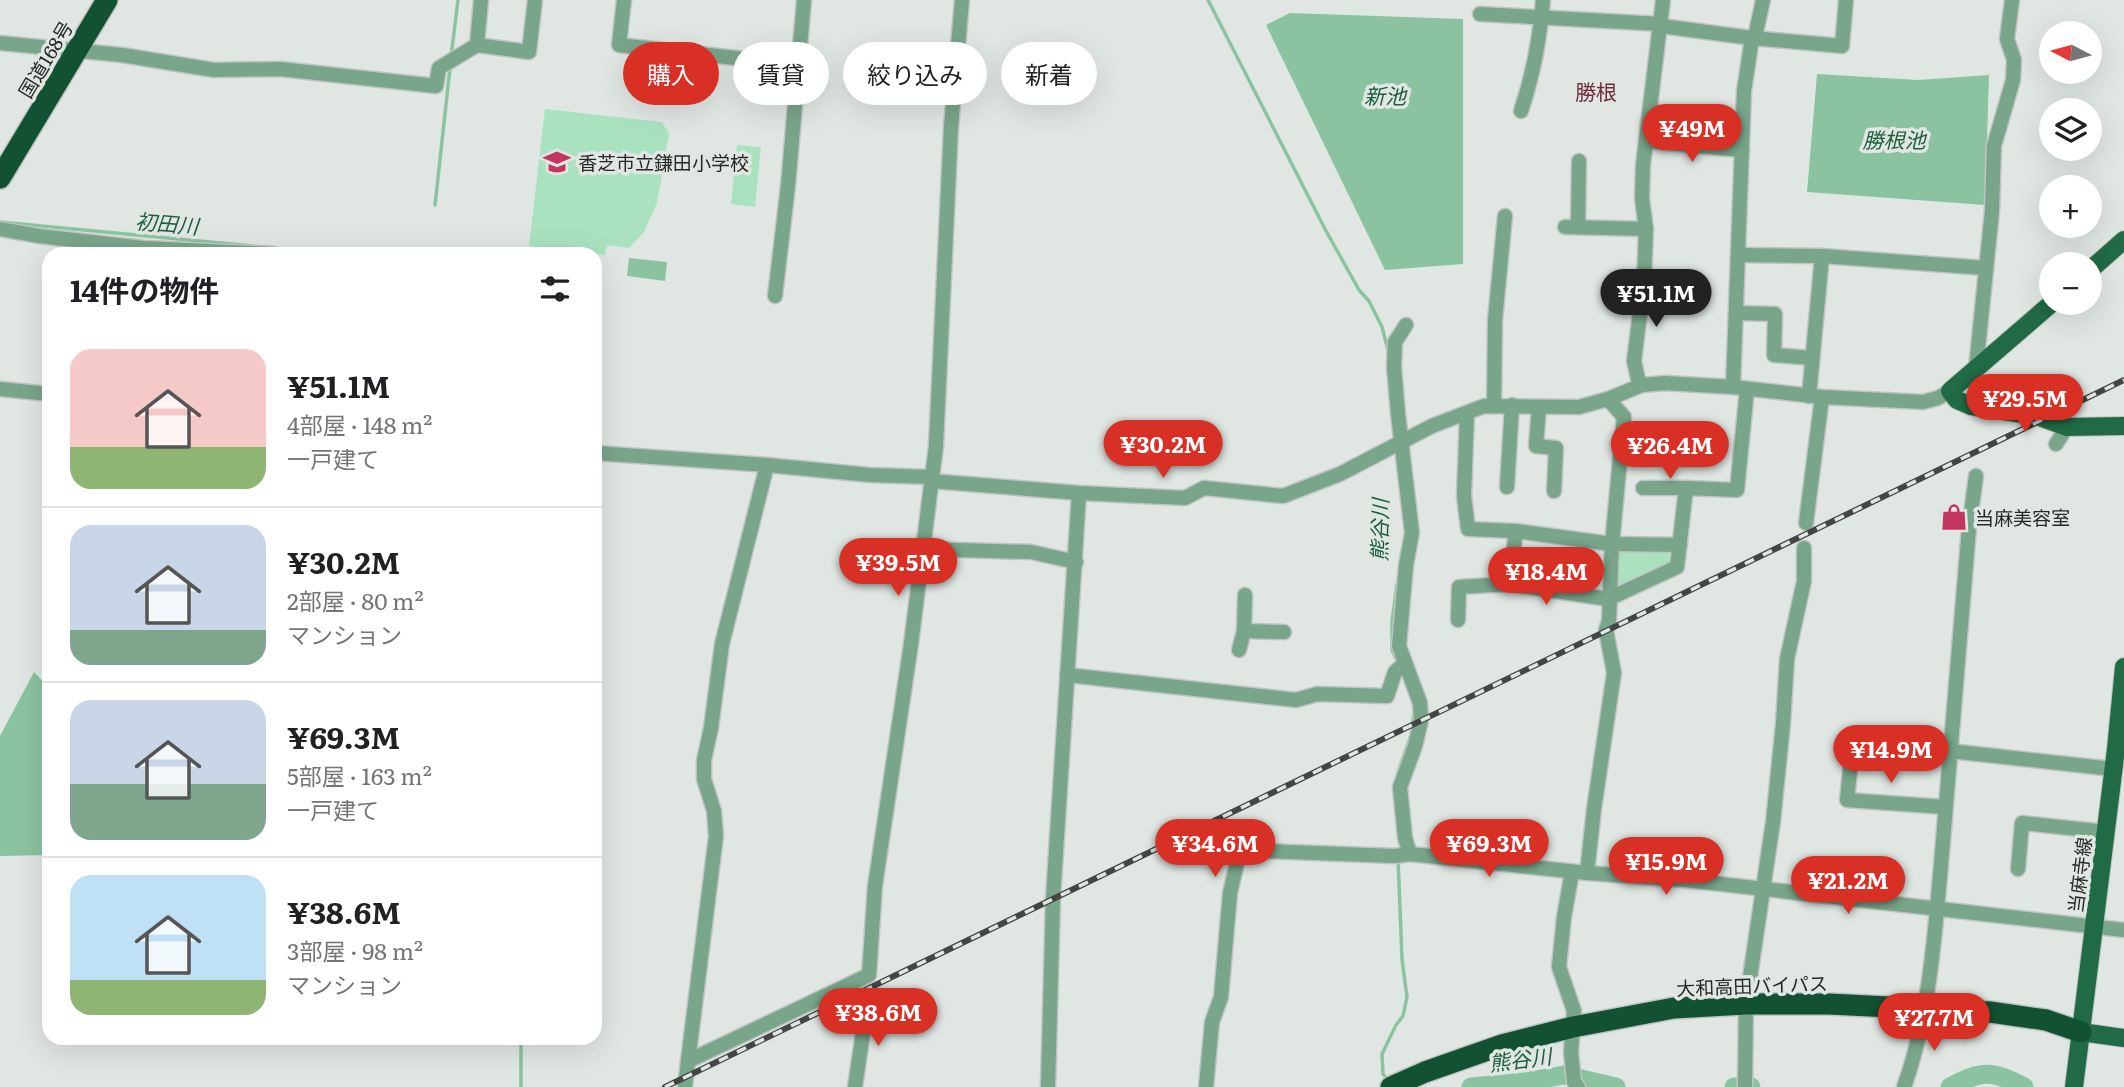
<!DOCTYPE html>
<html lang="ja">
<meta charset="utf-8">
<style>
body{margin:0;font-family:Literata,"Noto Sans JP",serif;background:#f6f6f6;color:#202124;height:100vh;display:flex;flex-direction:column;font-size:26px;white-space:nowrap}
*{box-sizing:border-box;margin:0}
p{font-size:23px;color:#757577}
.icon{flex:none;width:38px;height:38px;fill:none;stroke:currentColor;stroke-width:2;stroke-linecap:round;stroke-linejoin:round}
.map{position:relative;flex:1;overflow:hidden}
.sheet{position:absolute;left:42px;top:247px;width:560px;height:798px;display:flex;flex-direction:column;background:#fff;border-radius:21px;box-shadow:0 7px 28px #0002}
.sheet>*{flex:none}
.banner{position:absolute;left:623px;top:42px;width:665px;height:63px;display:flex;gap:14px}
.needle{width:46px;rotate:276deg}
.tools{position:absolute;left:2039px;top:21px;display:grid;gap:14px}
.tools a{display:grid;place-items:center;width:63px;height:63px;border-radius:50%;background:#fff;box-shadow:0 7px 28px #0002;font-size:35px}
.price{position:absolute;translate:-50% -60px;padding:0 16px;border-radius:24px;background:#d93025;color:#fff;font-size:23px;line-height:46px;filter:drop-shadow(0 2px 4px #0008)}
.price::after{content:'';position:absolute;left:50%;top:42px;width:21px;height:16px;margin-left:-10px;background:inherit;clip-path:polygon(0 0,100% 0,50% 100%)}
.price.active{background:#222;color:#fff}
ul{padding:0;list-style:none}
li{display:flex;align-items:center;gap:21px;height:175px;padding:0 28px}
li+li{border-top:2px solid #e0e0e0}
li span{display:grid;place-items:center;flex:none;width:196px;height:140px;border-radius:21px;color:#555}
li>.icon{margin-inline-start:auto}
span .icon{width:84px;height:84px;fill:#fffc;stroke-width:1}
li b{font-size:30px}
h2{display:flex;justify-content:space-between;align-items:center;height:84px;padding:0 28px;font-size:30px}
.pill{padding:0 24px;border-radius:32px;background:#fff;box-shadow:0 7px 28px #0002;font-size:24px;line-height:63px}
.pill.active{background:#d93025;color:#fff}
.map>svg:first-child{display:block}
.green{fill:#aae2c0}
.water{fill:#8bc3a1}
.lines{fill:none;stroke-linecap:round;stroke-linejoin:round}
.stream{stroke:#8bc3a1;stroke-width:3.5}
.river{stroke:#8bc3a1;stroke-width:19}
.minor-casing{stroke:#bfc5c1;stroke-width:17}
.major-casing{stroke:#bfc5c1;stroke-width:20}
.highway-casing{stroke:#bfc5c1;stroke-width:24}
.minor{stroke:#79a58a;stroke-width:14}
.major{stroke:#216a46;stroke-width:18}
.highway{stroke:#125233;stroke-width:21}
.rail-casing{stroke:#434644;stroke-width:6}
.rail{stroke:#e0e7e3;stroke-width:3.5;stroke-dasharray:10;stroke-linecap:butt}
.labels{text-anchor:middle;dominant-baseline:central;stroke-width:7;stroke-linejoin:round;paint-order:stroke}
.street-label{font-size:19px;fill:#262827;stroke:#e0e7e3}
.poi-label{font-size:19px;fill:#262827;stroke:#e0e7e3;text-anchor:start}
.neighbourhood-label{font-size:21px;fill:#722c3d;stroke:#e0e7e3}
.water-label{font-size:21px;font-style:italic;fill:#1d5e3d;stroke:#e0e7e3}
</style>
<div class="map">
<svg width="2124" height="1087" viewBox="0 0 2124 1087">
<rect width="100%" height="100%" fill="#e0e7e3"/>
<g class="green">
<path d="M545 109 662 122 669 134 657 203 644 232 629 248 607 245 605 255 529 246Z"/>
<path d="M737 145 761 147 755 207 731 204Z"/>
<path d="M1617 547 1664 551 1672 556V564L1620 590 1616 586Z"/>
</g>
<g class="water">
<path d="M1290 13 1463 19V264L1385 270 1266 25Z"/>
<path d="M1817 74 1918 80 1989 75 1985 205 1807 192Z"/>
<path d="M629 258 667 262 665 281 627 276Z"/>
<path d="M34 672 49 688V855L0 856V736Z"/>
</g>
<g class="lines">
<g class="stream">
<path d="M1208 0 1325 229 1359 290 1369 301 1382 327 1388 350"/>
<path d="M451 57 458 0"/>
<path d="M435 205 450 68"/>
<path d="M0 222 252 246"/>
<path d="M274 248 331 254"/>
<path d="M1397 584 1392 622V650L1399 665"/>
<path d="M1398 772 1411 735 1414 712"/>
<path d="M521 1038V1087"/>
<path d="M1388 1080 1383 1074 1382 1054 1396 1025 1403 1016 1407 997 1402 959 1398 858"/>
</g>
<g class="river">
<path d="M1471 1087 1525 1082 1564 1075 1616 1087"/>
<path d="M1734 1087H1751"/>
<path d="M1950 1087C1982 1070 1992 1070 2024 1087"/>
</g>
<defs>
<g id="minor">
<path d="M624 0 619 45 799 65"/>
<path d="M1480 14 1661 24"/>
<path d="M1661 26 1752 38 1842 46 1846 0"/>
<path d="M1755 37 1763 0"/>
<path d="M0 43 122 55 214 70 280 69 436 86 439 68 477 45 529 52 535 0"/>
<path d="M477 45 481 0"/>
<path d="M1521 111C1533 75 1540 38 1543 0"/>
<path d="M1646 141 1742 150"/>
<path d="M1565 227 1646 229"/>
<path d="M1578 227 1579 161"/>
<path d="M0 229 39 236 143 248 273 254"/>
<path d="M1739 255 1822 256 1986 268"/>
<path d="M775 296 788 186 804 0"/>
<path d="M1736 313 1775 314 1774 355 1812 358"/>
<path d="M1406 325 1395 342 1394 367 1398 414 1412 533 1406 565 1399 646 1420 703 1421 721 1415 746 1400 787 1405 838 1410 854"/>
<path d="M1976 368 1992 211 1994 146 2013 80 2014 60 2007 39 2012 0"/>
<path d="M1642 385 1638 379 1634 361 1644 281 1646 229 1642 198 1643 165 1663 0"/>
<path d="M1733 387 1744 91 1752 38"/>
<path d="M0 389 49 394"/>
<path d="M1809 396 1822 256"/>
<path d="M1494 406 1495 320 1505 216"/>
<path d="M1539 407 1536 446 1556 448 1554 491"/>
<path d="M1467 413 1464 496 1468 529 1516 531 1612 544 1680 545"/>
<path d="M2056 444 2067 427"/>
<path d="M595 453 767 465 870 475 932 477"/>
<path d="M931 481 1079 493 1185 498 1204 488 1283 496 1340 474 1432 426 1484 406 1579 407 1608 399 1642 385 1665 383 1733 387 1822 397 1923 402 1938 398 1950 391"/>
<path d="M1507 487 1512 405"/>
<path d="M1643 488H1686"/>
<path d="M1806 523 1822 397"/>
<path d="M924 549 1031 552 1076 562"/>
<path d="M1509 584 1516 531"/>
<path d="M1245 595 1244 631 1284 632"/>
<path d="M1458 620 1459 587 1509 584 1608 599 1677 567 1686 488 1737 490 1747 389"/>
<path d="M1239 650 1244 631"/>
<path d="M1067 675 1296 700 1317 694 1387 696 1395 672 1404 664"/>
<path d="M1852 751 1847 800 1945 807"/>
<path d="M1950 751 2113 769"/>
<path d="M2018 869 2022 823 2106 832"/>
<path d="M1572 872 1564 917 1559 967 1574 1011 1571 1052 1574 1082 1578 1087"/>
<path d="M1587 873 1594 809 1614 673 1606 630 1609 621 1612 544 1624 417 1608 399"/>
<path d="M688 1061 716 836 714 811 704 779V760L711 728 722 644 767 465"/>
<path d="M685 1087 688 1061 869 975 875 886 911 644 936 446 951 127 962 0"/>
<path d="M855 1087 867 1005"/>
<path d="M1048 1087 1053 898 1079 493"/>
<path d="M1206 1087 1212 1022 1221 997 1230 893 1240 850 1395 856 1410 854 1587 873 1685 880 2124 930"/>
<path d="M1745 1087 1746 1004 1773 822 1783 724 1787 659 1804 581V548"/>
<path d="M1904 1087C1931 1012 1936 920 1943 841 1951 736 1960 632 1969 528L1976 476"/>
</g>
<g id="major">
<path d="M2090 270 2124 240"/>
<path d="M2052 303 1950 391 1957 400 1971 406 2037 416 2067 427 2124 426"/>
<path d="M2081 1032 2124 1038"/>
<path d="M2074 1087 2116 749 2124 667"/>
</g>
<g id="highway">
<path d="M0 178 107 0"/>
<path d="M1391 1087 1425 1072 1502 1045 1573 1027 1674 1008 1746 1004H1829L1990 1012 2046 1020 2081 1032"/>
</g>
</defs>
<use href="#minor" class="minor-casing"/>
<use href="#major" class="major-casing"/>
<use href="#highway" class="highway-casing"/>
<use href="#minor" class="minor"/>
<use href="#major" class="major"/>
<use href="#highway" class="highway"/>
<defs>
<path id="rail" d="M665 1087 2124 380"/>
</defs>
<use href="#rail" class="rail-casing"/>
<use href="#rail" class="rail"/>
</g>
<defs>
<symbol id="school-bare" viewBox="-9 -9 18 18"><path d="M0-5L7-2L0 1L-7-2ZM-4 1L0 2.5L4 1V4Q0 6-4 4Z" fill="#c3345f" stroke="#e0e7e3" stroke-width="2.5" paint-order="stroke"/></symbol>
<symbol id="shop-bare" viewBox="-9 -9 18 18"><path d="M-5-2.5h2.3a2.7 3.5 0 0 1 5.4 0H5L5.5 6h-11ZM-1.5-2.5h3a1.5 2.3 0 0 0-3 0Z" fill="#c3345f" stroke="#e0e7e3" stroke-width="2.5" paint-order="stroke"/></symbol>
</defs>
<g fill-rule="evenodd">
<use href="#school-bare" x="538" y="143" width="38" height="38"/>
<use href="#shop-bare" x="1935" y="498" width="38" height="38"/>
</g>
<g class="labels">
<g class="street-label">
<text transform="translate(45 59) rotate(-59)">国道168号</text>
<text transform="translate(2079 875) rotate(-83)">当麻寺線</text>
<text transform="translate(1752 985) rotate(-2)">大和高田バイパス</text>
</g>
<g class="poi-label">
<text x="578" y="162">香芝市立鎌田小学校</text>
<text x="1975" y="517">当麻美容室</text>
</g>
<g class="neighbourhood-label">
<text x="1596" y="90">勝根</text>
</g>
<g class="water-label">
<text x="1385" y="94">新池</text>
<text x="1894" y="138">勝根池</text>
<text transform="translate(167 222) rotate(5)">初田川</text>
<text transform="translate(1378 530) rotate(-89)">熊谷川</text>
<text transform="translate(1520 1058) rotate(-7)">熊谷川</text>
</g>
</g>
</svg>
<div class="tools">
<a><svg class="needle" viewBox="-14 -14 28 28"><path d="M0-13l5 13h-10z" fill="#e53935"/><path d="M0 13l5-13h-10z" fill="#757577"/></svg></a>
<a><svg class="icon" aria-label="layers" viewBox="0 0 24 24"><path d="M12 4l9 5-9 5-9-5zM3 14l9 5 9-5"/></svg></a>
<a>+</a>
<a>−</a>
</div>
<b class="price" style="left:1692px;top:164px">¥49M</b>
<b class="price active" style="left:1656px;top:329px">¥51.1M</b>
<b class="price" style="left:2025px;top:434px">¥29.5M</b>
<b class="price" style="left:1163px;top:480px">¥30.2M</b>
<b class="price" style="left:1670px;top:481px">¥26.4M</b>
<b class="price" style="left:898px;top:598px">¥39.5M</b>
<b class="price" style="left:1546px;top:607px">¥18.4M</b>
<b class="price" style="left:1891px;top:785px">¥14.9M</b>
<b class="price" style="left:1215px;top:879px">¥34.6M</b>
<b class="price" style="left:1489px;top:879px">¥69.3M</b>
<b class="price" style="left:1666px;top:897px">¥15.9M</b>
<b class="price" style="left:1848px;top:916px">¥21.2M</b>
<b class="price" style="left:878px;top:1048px">¥38.6M</b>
<b class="price" style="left:1934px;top:1053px">¥27.7M</b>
<div class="banner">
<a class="pill active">購入</a>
<a class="pill">賃貸</a>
<a class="pill">絞り込み</a>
<a class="pill">新着</a>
</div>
<section class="sheet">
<h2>14件の物件<svg class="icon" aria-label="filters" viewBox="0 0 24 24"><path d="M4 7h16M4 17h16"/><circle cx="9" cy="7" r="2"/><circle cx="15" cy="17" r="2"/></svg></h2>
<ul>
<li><span style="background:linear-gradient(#f6c9c9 70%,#8fb573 0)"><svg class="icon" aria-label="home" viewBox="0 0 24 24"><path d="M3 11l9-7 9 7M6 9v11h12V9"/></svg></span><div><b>¥51.1M</b><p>4部屋 · 148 m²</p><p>一戸建て</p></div></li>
<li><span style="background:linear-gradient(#c9d6e8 75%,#7fa58c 0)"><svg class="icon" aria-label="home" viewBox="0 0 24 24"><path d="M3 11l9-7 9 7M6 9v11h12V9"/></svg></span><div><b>¥30.2M</b><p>2部屋 · 80 m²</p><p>マンション</p></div></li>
<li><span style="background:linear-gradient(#c9d6e8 60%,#7fa58c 0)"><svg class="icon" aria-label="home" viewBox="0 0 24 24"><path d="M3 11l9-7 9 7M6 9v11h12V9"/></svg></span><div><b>¥69.3M</b><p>5部屋 · 163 m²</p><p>一戸建て</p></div></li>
<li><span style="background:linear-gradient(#bfe0f5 75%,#8fb573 0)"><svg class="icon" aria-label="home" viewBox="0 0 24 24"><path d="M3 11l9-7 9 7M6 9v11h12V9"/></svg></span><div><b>¥38.6M</b><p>3部屋 · 98 m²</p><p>マンション</p></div></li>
</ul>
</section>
</div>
